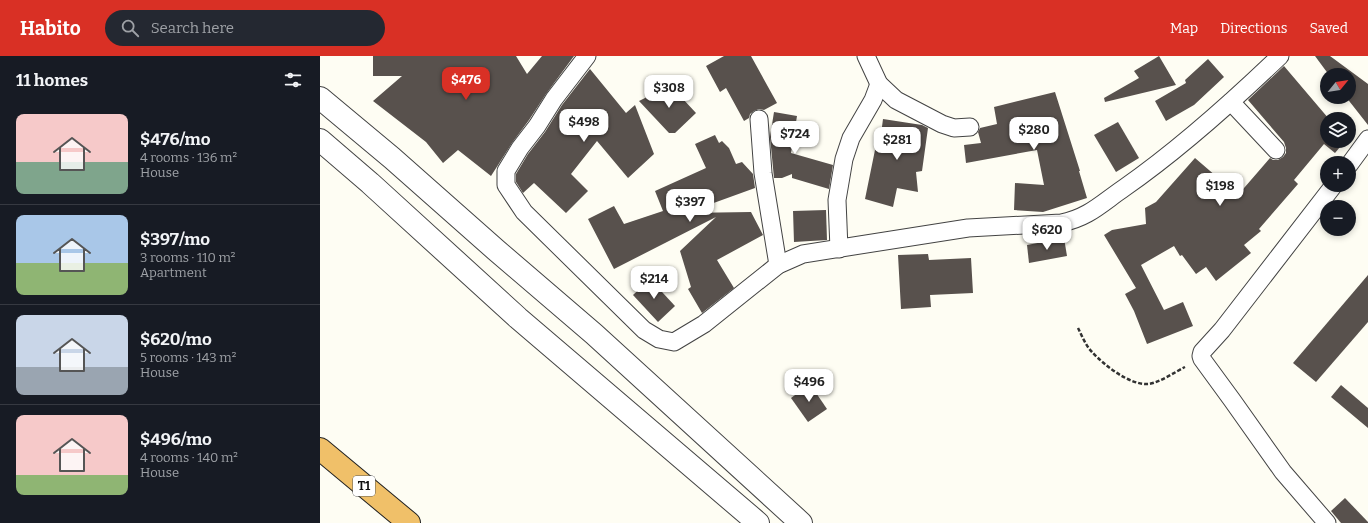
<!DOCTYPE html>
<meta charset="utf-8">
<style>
body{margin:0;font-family:Bitter,serif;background:#242831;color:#f1f3f6;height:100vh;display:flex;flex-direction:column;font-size:15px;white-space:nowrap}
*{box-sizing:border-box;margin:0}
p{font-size:13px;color:#9ea1a6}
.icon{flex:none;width:22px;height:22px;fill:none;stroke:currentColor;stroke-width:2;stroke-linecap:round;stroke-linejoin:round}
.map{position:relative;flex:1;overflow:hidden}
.drawer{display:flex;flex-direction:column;background:#171b24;width:320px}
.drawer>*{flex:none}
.needle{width:26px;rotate:60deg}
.buttons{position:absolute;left:1000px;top:12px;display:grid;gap:8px}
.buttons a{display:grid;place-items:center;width:36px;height:36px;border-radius:50%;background:#171b24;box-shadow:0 2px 6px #0003;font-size:20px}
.price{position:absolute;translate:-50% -34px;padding:0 9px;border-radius:8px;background:#fff;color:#222;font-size:13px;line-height:26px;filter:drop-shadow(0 1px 2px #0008)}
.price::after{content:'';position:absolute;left:50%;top:24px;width:12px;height:9px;margin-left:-6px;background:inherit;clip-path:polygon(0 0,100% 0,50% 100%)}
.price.on{background:#d93025;color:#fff}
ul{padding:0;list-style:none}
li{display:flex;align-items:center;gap:12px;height:100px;padding:0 16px}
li+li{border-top:1px solid #363941}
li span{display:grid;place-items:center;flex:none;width:112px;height:80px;border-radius:8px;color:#555}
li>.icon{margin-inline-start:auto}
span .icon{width:48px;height:48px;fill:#fffc;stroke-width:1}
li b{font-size:17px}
h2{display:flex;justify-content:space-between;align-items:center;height:48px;padding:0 16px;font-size:17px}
header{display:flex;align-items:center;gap:24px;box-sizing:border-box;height:56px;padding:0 20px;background:#d93025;color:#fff}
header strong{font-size:19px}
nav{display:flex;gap:22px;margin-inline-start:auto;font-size:14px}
.search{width:280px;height:36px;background:#242831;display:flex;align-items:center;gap:10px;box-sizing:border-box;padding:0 14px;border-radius:22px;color:#9ea1a6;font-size:15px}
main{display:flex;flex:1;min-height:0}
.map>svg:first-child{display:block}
.building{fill:#58514d}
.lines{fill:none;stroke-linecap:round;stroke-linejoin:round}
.minor-casing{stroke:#434343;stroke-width:19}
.tertiary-casing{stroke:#434343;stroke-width:24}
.trunk-casing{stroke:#212121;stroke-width:24}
.path{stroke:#323232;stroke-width:2.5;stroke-dasharray:4 2;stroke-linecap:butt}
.minor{stroke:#fff;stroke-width:17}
.tertiary{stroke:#fff;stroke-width:22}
.trunk{stroke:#f0c069;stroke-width:22}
.labels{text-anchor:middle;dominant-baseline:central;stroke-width:4;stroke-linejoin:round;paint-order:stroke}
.shield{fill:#fff;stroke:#585858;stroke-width:1}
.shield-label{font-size:12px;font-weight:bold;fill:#101010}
</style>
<header>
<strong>Habito</strong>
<div class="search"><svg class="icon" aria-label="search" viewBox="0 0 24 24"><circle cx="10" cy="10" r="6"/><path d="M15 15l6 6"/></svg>Search here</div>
<nav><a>Map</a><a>Directions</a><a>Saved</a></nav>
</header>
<main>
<section class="drawer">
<h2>11 homes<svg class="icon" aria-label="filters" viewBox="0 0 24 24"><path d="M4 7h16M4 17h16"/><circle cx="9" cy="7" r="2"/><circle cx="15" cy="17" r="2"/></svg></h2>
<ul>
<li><span style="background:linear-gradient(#f6c9c9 60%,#7fa58c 0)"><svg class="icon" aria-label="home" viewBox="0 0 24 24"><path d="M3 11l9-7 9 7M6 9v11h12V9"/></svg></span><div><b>$476/mo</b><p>4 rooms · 136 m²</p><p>House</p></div></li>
<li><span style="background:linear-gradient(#a9c7e8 60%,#8fb573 0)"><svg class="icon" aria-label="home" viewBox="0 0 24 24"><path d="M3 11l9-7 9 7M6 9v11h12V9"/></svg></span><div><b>$397/mo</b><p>3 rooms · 110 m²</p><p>Apartment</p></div></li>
<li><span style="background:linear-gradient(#c9d6e8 65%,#9aa5b1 0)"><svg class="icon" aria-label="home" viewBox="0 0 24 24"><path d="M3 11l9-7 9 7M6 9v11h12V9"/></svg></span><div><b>$620/mo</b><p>5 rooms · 143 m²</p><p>House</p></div></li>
<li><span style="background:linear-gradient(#f6c9c9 75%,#8fb573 0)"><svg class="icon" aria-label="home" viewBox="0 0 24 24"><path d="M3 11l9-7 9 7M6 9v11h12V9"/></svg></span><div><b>$496/mo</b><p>4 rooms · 140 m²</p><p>House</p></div></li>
</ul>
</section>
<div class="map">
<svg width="1048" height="467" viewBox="0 0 1048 467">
<rect width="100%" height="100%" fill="#fefdf3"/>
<g class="building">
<path d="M53 0H196L207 18 222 0H254L226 38 209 64 192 87 171 120 138 94 123 107 106 86 53 45 82 20H53Z"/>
<path d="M404 0H431L457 47 444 54 439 53 434 55 430 58 429 62 424 65 406 32 400 36 386 10Z"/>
<path d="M839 0 856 29 785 46 784 42 819 22 814 15Z"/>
<path d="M995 0H1010L1048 28V69L1026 41H1029V19H1009Z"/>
<path d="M888 3 904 21 874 49 846 65 835 45 866 27 865 24Z"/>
<path d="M964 10 1009 63H1007V85H1025L1015 97 1004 88 974 124 978 128 939 173 941 175 924 189 931 197 896 225 886 211 876 218 862 199 860 200 854 190 821 209 844 254 863 246 873 270 827 288 814 255 805 238 816 232 784 179 792 174 826 168 825 152 836 146 875 102 918 139 950 102 953 104H958L963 101 966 97V92L964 86 928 44Z"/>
<path d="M270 13 306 57 315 49 334 98 308 122 277 85 251 118 268 135 246 157 214 127 203 137 196 126V118L208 98 225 76 242 49Z"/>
<path d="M349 28 376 57 355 77H349L319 45 345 32Z"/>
<path d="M735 36 760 115H759L767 142 723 156 694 154 695 127 724 129 717 94 646 107 644 89 661 87 658 76 660 72 677 68 674 51Z"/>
<path d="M454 56 477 60 471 97 513 109 509 133 472 122V118L462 122H454L450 81Z"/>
<path d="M563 63 602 69 608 72 602 115 596 116 598 136 577 132 573 151 545 143 555 94H559Z"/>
<path d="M798 66 819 102 796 116 774 79Z"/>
<path d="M395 79 399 87 402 85 409 92 416 108 422 106 433 118 435 132 366 157 431 156 443 179 397 204 414 232 382 257 368 233 371 231 360 195 396 161 294 213 268 163 294 150 304 168 343 155 335 135 386 112 375 88Z"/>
<path d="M506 154 507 184 474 186 473 155Z"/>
<path d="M744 182 747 200 709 207 707 189Z"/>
<path d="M608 198 609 204 651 202 653 237 610 239 611 251 581 253 578 199Z"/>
<path d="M1048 219V266L996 326 973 307Z"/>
<path d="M330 223 355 250 338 266 313 239Z"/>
<path d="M490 328 507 353 488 366 471 342Z"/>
<path d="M1021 329 1048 352V372L1011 341Z"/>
<path d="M1025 442 1048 466V467H1021L1011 455Z"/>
</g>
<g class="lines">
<defs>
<g id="minor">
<path d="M267 0 234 43 217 70 200 92 186 115V129L204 156 324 274 339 283 354 286 384 268 458 209 483 198 648 172 741 167C768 162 782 147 804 132 860 93 911 47 960 0"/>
<path d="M546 0 559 28 576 44 622 68 634 72 650 71"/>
<path d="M911 46 956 94"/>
<path d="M439 63 443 117 458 209"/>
<path d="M1029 109 1048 83"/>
<path d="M519 193 517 144 524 103 531 82 553 44 559 28"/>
<path d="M1007 467 963 416 912 344 882 303 881 300 882 296 902 274 1014 129"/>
</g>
<g id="tertiary">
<path d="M0 42 72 102 176 194 274 278 481 467"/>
<path d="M0 84 50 127 198 262 438 467"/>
</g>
<path id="trunk" d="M0 393 89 467"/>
</defs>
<use href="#minor" class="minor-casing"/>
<use href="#tertiary" class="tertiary-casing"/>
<use href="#trunk" class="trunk-casing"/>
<path class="path" d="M758 272C762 280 766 290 772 296 784 309 809 329 828 328 839 327 855 316 865 311"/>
<use href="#minor" class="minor"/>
<use href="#tertiary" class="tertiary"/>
<use href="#trunk" class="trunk"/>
</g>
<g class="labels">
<rect class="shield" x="33" y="420" width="22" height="20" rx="3"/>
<g class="shield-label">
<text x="44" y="430">T1</text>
</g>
</g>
</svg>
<div class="buttons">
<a><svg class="needle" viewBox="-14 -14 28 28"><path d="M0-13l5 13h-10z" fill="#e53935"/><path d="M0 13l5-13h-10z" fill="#9ea1a6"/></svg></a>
<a><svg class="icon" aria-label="layers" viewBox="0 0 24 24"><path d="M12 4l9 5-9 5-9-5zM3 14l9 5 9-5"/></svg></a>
<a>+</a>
<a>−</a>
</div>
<b class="price on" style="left:146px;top:45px">$476</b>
<b class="price" style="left:349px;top:53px">$308</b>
<b class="price" style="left:264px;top:87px">$498</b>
<b class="price" style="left:714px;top:95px">$280</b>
<b class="price" style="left:475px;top:99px">$724</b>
<b class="price" style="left:577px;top:105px">$281</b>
<b class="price" style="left:900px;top:151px">$198</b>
<b class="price" style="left:370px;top:167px">$397</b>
<b class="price" style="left:727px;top:195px">$620</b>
<b class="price" style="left:334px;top:244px">$214</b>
<b class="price" style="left:489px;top:347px">$496</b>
</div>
</main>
